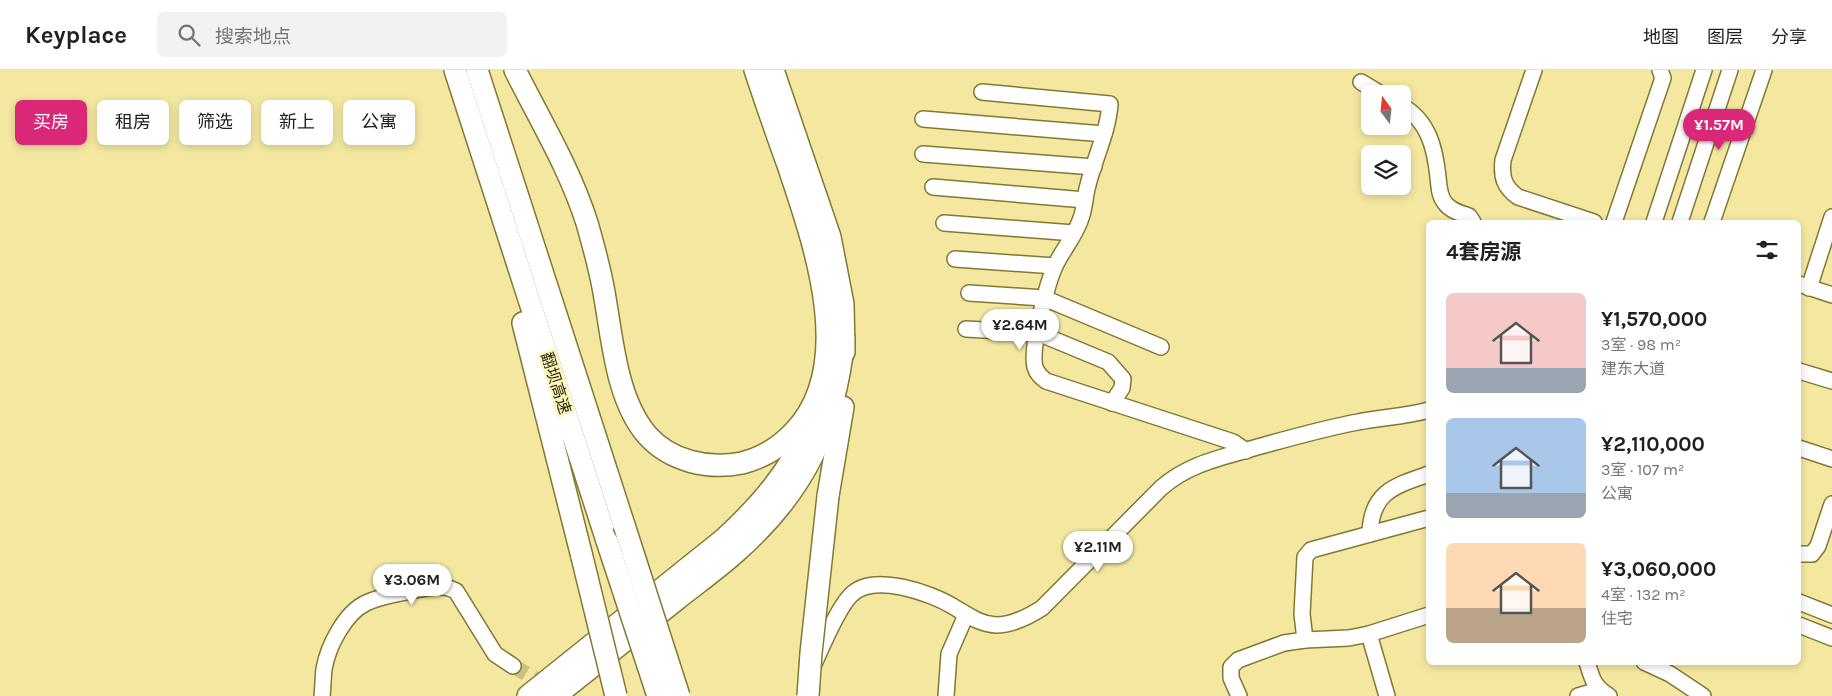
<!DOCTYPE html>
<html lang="zh">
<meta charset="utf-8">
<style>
body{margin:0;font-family:Karla,"Noto Sans SC",sans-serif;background:#f2f2f2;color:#202124;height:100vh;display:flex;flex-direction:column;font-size:19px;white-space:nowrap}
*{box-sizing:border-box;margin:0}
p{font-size:16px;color:#757577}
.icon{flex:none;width:28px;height:28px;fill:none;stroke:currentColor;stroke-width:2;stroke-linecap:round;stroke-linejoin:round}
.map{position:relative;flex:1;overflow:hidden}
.drawer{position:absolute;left:1426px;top:150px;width:375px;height:445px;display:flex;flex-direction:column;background:#fff;border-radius:8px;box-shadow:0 2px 8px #0003}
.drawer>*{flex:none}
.guide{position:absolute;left:15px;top:30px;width:475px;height:45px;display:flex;gap:10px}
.needle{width:32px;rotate:345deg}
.buttons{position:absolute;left:1361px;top:15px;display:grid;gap:10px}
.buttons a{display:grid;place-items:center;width:50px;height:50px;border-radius:8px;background:#fff;box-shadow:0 2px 8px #0003;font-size:25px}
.price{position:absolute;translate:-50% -42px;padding:0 11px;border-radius:18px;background:#fff;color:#222;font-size:16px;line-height:32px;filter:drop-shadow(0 1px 2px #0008)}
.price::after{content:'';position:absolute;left:50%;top:30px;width:15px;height:11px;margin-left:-8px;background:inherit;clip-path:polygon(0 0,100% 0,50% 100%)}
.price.current{background:#db2777;color:#fff}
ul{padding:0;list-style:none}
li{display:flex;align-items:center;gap:15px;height:125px;padding:0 20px}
li span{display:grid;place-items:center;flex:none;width:140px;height:100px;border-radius:8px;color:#555}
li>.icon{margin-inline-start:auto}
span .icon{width:60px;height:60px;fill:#fffc;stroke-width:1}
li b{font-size:21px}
h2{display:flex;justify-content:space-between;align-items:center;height:60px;padding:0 20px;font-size:21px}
.pill{padding:0 18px;border-radius:8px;background:#fff;box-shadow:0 2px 8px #0003;font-size:18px;line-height:45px}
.pill.current{background:#db2777;color:#fff}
header{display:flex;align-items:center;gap:30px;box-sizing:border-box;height:70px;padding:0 25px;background:#fff;border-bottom:1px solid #e0e0e0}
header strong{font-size:24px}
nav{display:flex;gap:28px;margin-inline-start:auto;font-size:18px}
.search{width:350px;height:45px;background:#f2f2f2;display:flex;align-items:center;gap:12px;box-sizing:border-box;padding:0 18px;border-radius:8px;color:#757577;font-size:19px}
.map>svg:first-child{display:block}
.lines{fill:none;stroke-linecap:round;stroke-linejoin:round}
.minor-tunnel{stroke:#ccc183;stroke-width:15;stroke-dasharray:15 8;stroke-linecap:butt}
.minor-casing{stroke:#837833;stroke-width:18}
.highway-casing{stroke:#837833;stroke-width:24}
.minor{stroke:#fff;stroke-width:15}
.highway{stroke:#fff;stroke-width:21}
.highway-bridge-casing{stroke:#837833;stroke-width:24;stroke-linecap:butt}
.highway-bridge{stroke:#fff;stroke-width:21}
.labels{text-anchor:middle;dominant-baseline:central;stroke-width:5;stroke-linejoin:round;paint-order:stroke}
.street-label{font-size:16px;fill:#2b2609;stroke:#fef5bd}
</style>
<header>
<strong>Keyplace</strong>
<div class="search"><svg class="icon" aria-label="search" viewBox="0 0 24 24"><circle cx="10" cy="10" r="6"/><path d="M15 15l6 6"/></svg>搜索地点</div>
<nav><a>地图</a><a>图层</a><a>分享</a></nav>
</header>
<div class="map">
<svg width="1832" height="626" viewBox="0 0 1832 626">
<rect width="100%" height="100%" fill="#f4e8a1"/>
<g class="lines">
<path class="minor-tunnel" d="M513 596 551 618"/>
<defs>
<g id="minor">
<path d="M1534 0 1503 90C1501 107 1504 117 1518 127L1594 152"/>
<path d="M1361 12 1381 24"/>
<path d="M982 22 1110 34C1108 62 1095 87 1088 115 1085 125 1085 135 1082 145 1077 164 1063 179 1055 196 1047 214 1030 279 1035 297 1037 304 1041 307 1046 311L1233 372 1246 381"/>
<path d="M1402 36C1429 51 1435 79 1438 107 1439 116 1439 126 1445 133 1451 141 1460 143 1469 146L1473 152"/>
<path d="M923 49 1104 64"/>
<path d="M923 84 1094 97"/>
<path d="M933 117 1085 130"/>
<path d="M1614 152 1663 8 1660 0"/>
<path d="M1654 152 1704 0"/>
<path d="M1680 152 1730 0"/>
<path d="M1712 152 1764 0"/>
<path d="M944 153 1074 163"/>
<path d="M955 189 1055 196"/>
<path d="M1799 214 1832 225"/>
<path d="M1809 218 1832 147"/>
<path d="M969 223 1044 228 1161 277"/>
<path d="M966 259 1038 263 1108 292 1123 309 1122 318 1112 333"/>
<path d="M1799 301 1832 311"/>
<path d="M1799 378 1832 389"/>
<path d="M1370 464C1371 422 1394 416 1429 404"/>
<path d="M1799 484H1812L1818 476 1832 434"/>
<path d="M1799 532 1832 545"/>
<path d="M1799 555 1832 568"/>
<path d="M1369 564 1387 626"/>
<path d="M1305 570 1302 544 1305 487 1311 480 1429 448"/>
<path d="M1587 592C1592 609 1594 617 1609 626"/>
<path d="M1644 592 1670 604 1703 626"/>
<path d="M813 596C822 577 837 539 851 525 873 502 931 523 954 537 968 545 979 554 996 555 1012 555 1028 547 1042 538L1161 418C1186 396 1215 389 1247 380 1283 370 1320 359 1358 352 1382 347 1404 347 1429 340"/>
<path d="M322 626C323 617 323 608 324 599 328 576 345 543 366 533 380 526 396 524 411 521 427 518 441 513 456 521L495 584 513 596"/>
<path d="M946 626 949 584 966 545"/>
<path d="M1239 626 1231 608V597L1238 590 1284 573 1305 570 1349 568 1369 564 1429 545"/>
<path d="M1578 626 1599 620"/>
</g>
<g id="highway">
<path d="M455 0 607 471"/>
<path d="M477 0 624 455"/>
<path d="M515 0C540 50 570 99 587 153 593 174 599 196 603 217 612 263 615 328 647 365 670 391 708 400 742 393 762 388 779 378 794 362 858 296 814 173 789 98 777 65 766 33 755 0"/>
<path d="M773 0 830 167 843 234 844 282"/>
<path d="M523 253 582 487"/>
<path d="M828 426 843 337"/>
<path d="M528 626 724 469C761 435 790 401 811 354"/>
<path d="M555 626C595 594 636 562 677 529 696 514 717 499 736 482 804 422 835 358 844 268"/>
</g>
</defs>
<use href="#minor" class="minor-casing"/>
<use href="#highway" class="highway-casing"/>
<use href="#minor" class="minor"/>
<use href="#highway" class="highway"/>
<defs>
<g id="highway-bridge">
<path d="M624 455 679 626"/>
<path d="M607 471 658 626"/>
<path d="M582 487 616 626"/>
<path d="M808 626 811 583 828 426"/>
</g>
</defs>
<use href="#highway-bridge" class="highway-bridge-casing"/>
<use href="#highway-bridge" class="highway-bridge"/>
</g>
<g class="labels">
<g class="street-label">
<text transform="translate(556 313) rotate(72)">翻坝高速</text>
</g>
</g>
</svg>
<div class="buttons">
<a><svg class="needle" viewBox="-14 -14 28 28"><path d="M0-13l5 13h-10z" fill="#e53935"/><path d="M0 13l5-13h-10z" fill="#757577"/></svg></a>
<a><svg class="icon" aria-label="layers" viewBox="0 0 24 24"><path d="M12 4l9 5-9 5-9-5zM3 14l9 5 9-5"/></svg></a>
</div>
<b class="price current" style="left:1719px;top:81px">¥1.57M</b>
<b class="price" style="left:1020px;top:281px">¥2.64M</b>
<b class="price" style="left:1098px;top:503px">¥2.11M</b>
<b class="price" style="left:412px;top:536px">¥3.06M</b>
<div class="guide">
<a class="pill current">买房</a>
<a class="pill">租房</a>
<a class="pill">筛选</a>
<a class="pill">新上</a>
<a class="pill">公寓</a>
</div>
<section class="drawer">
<h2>4套房源<svg class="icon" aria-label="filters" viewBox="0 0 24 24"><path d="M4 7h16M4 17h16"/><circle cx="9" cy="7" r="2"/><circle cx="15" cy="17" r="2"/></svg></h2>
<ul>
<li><span style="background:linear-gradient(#f6c9c9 75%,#9aa5b1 0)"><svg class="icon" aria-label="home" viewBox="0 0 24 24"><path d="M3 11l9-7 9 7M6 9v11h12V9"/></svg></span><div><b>¥1,570,000</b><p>3室 · 98 m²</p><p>建东大道</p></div></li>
<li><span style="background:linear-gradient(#a9c7e8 75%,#9aa5b1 0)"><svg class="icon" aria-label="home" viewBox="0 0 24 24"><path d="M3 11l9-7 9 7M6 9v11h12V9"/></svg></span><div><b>¥2,110,000</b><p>3室 · 107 m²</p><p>公寓</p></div></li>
<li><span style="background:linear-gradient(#ffd9b3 65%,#b9a48a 0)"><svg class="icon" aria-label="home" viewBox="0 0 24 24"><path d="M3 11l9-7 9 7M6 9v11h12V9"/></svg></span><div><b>¥3,060,000</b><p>4室 · 132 m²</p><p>住宅</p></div></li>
</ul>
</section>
</div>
